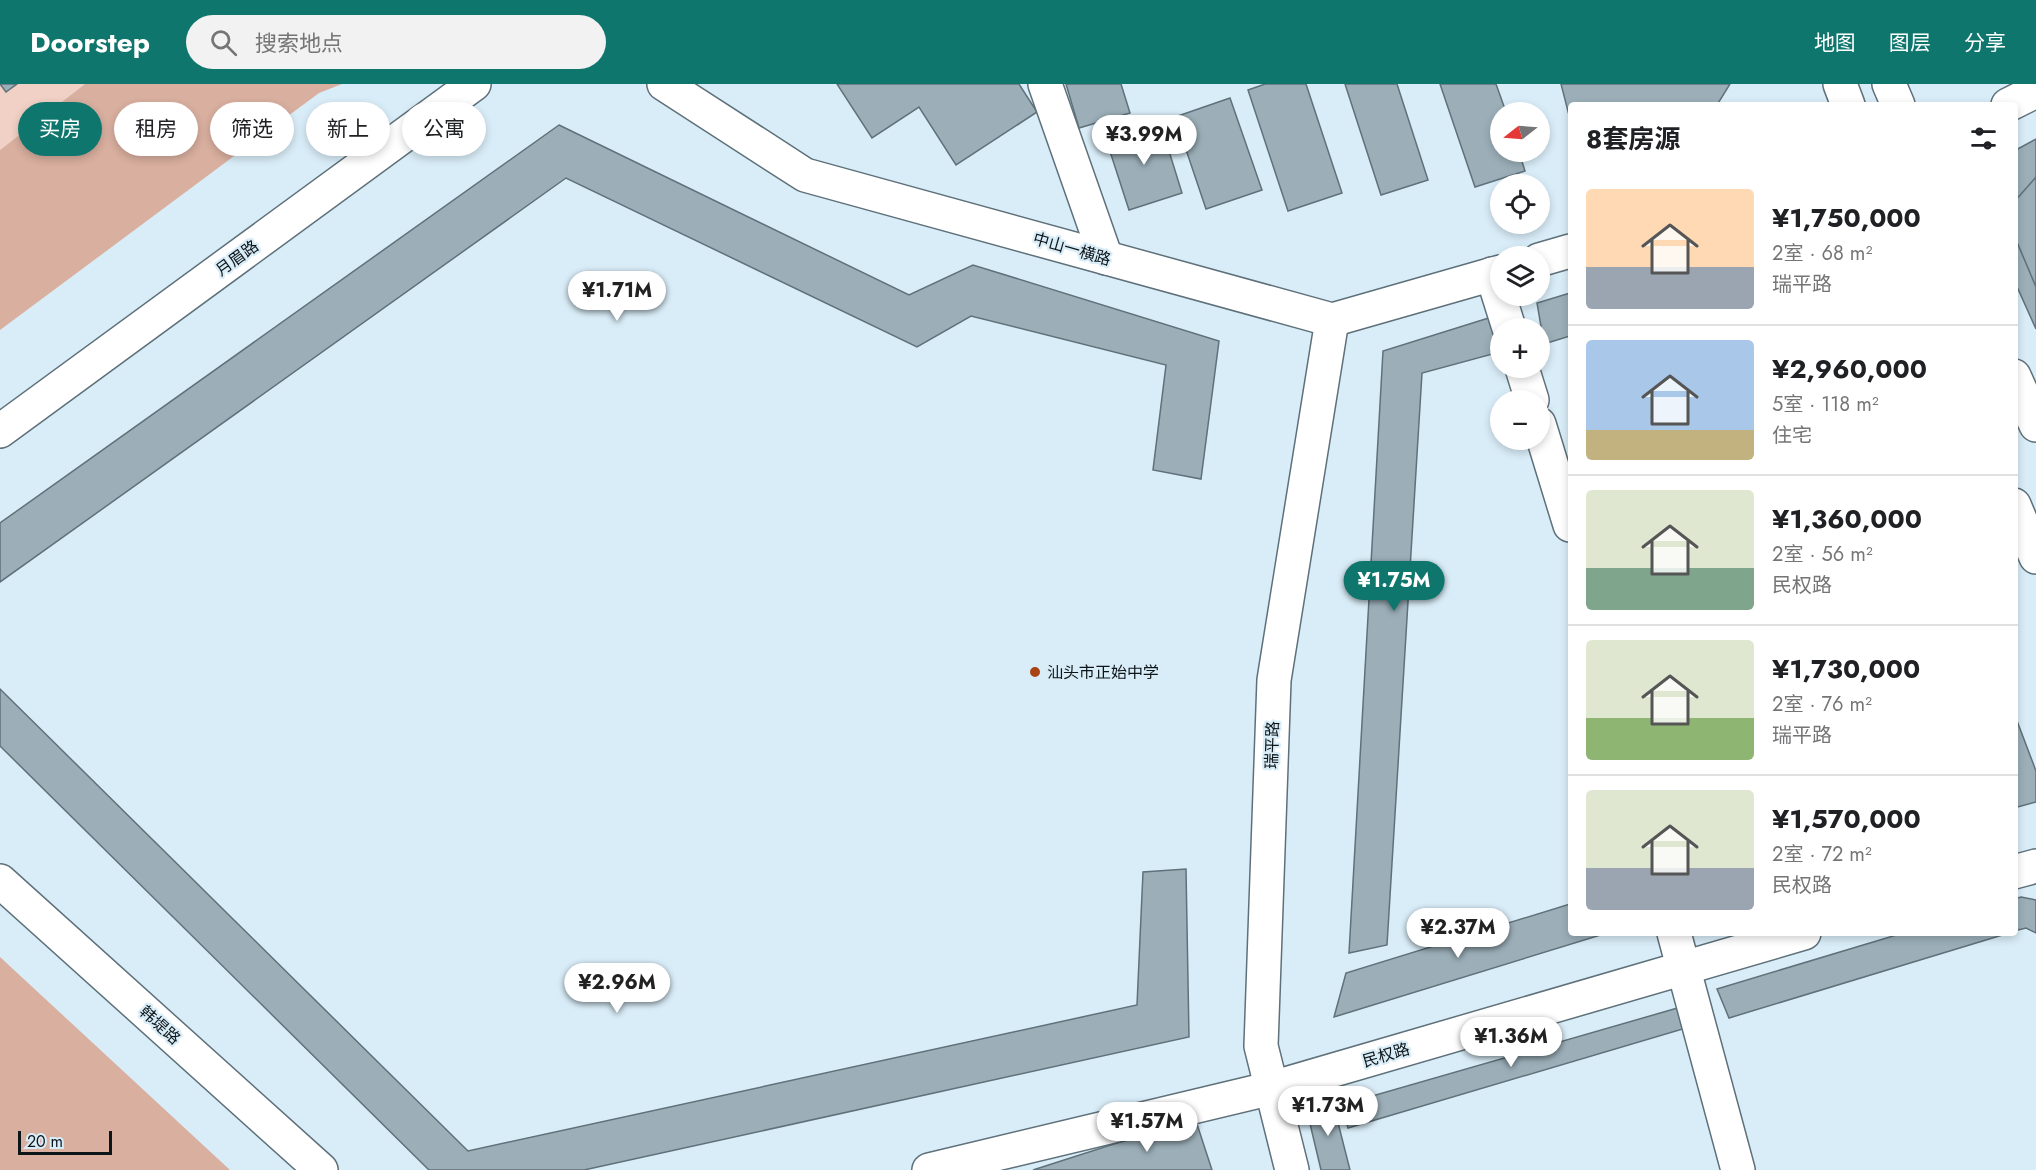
<!DOCTYPE html>
<html lang="zh">
<meta charset="utf-8">
<style>
body{margin:0;font-family:Jost,"Noto Sans SC",sans-serif;background:#f2f2f2;color:#202124;height:100vh;display:flex;flex-direction:column;font-size:22px;white-space:nowrap}
*{box-sizing:border-box;margin:0}
p{font-size:20px;color:#757577}
.icon{flex:none;width:33px;height:33px;fill:none;stroke:currentColor;stroke-width:2;stroke-linecap:round;stroke-linejoin:round}
.map{position:relative;flex:1;overflow:hidden}
.panel{position:absolute;left:1568px;top:18px;width:450px;height:834px;display:flex;flex-direction:column;background:#fff;border-radius:6px;box-shadow:0 3px 9px #0003}
.panel>*{flex:none}
.banner{position:absolute;left:18px;top:18px;width:570px;height:54px;display:flex;gap:12px}
.needle{width:39px;rotate:253deg}
.tools{position:absolute;left:1490px;top:18px;display:grid;gap:12px}
.tools a{display:grid;place-items:center;width:60px;height:60px;border-radius:50%;background:#fff;box-shadow:0 3px 9px #0003;font-size:30px}
.scale{position:absolute;left:18px;bottom:15px;width:94px;box-sizing:border-box;padding-left:6px;border:3px solid #0e1519;border-top:0;font-size:16px;line-height:21px;white-space:nowrap;color:#0e1519;-webkit-text-stroke:4px #d9edf8;paint-order:stroke}
.price{position:absolute;translate:-50% -51px;padding:0 14px;border-radius:21px;background:#fff;color:#222;font-size:20px;line-height:39px;filter:drop-shadow(0 2px 3px #0008)}
.price::after{content:'';position:absolute;left:50%;top:36px;width:18px;height:14px;margin-left:-9px;background:inherit;clip-path:polygon(0 0,100% 0,50% 100%)}
.price.active{background:#0f766e;color:#fff}
ul{padding:0;list-style:none}
li{display:flex;align-items:center;gap:18px;height:150px;padding:0 18px}
li+li{border-top:2px solid #e0e0e0}
li span{display:grid;place-items:center;flex:none;width:168px;height:120px;border-radius:6px;color:#555}
li>.icon{margin-inline-start:auto}
span .icon{width:72px;height:72px;fill:#fffc;stroke-width:1}
li b{font-size:26px}
h2{display:flex;justify-content:space-between;align-items:center;height:72px;padding:0 18px;font-size:26px}
.pill{padding:0 21px;border-radius:27px;background:#fff;box-shadow:0 3px 9px #0003;font-size:21px;line-height:54px}
.pill.active{background:#0f766e;color:#fff}
header{display:flex;align-items:center;gap:36px;box-sizing:border-box;height:84px;padding:0 30px;background:#0f766e;color:#fff}
header strong{font-size:28px}
nav{display:flex;gap:33px;margin-inline-start:auto;font-size:21px}
.search{width:420px;height:54px;background:#f2f2f2;display:flex;align-items:center;gap:15px;box-sizing:border-box;padding:0 21px;border-radius:33px;color:#757577;font-size:22px}
.map>svg:first-child{display:block}
.green{fill:#f1d1c5}
.water{fill:#d9af9f}
.building{fill:#9cafb9;stroke:#5f717a;stroke-width:1.5}
.lines{fill:none;stroke-linecap:round;stroke-linejoin:round}
.minor-casing{stroke:#5e7079;stroke-width:36}
.major-casing{stroke:#5e7079;stroke-width:36}
.minor{stroke:#fff;stroke-width:33}
.major{stroke:#fff;stroke-width:33}
.poi-dot{fill:#a84413;stroke:#d9edf8;stroke-width:2}
.labels{text-anchor:middle;dominant-baseline:central;stroke-width:4.5;stroke-linejoin:round;paint-order:stroke}
.street-label{font-size:16px;fill:#0e1519;stroke:#d9edf8}
.poi-label{font-size:16px;fill:#0e1519;stroke:#d9edf8;text-anchor:start}
</style>
<header>
<strong>Doorstep</strong>
<div class="search"><svg class="icon" aria-label="search" viewBox="0 0 24 24"><circle cx="10" cy="10" r="6"/><path d="M15 15l6 6"/></svg>搜索地点</div>
<nav><a>地图</a><a>图层</a><a>分享</a></nav>
</header>
<div class="map">
<svg width="2036" height="1086" viewBox="0 0 2036 1086">
<rect width="100%" height="100%" fill="#d9edf8"/>
<path class="green" d="M0 0H85L0 66Z"/>
<g class="water">
<path d="M85 0H342L319 9 0 246V66Z"/>
<path d="M0 873 230 1086H0Z"/>
</g>
<g class="building">
<path d="M0 0H17L6 8Z"/>
<path d="M837 0H1019L1037 28 956 81 919 23 872 54Z"/>
<path d="M1066 0H1121L1130 29 1079 44Z"/>
<path d="M1265 0H1306L1342 109 1288 127 1248 6Z"/>
<path d="M1345 0H1397L1428 96 1381 111Z"/>
<path d="M1440 0H1496L1506 28H1500V68H1519L1525 87 1475 103Z"/>
<path d="M1561 0H1730L1717 21H1570V35Z"/>
<path d="M1230 14 1262 106 1206 125 1175 33Z"/>
<path d="M1160 38 1182 109 1129 126 1106 55Z"/>
<path d="M559 41 909 211 973 181 1219 257 1201 395 1153 386 1166 281 971 232 917 263 566 94 0 498V439Z"/>
<path d="M2036 55V245L2014 196V67Z"/>
<path d="M2036 93V203L2014 151V118Z"/>
<path d="M1570 209V252L1544 260 1537 219Z"/>
<path d="M1495 232 1500 249V268L1422 289 1387 861 1349 869 1383 267Z"/>
<path d="M0 605 468 1067 1137 921 1143 788 1186 785 1189 953 584 1086H429L0 662Z"/>
<path d="M2014 629 2036 687V718L2014 724Z"/>
<path d="M2021 813 2036 816V849L2026 844 2014 847V815Z"/>
<path d="M1570 820V849H1607L1334 933 1346 889Z"/>
<path d="M1903 849H2009L1729 934 1717 905Z"/>
<path d="M1681 923 1686 944 1348 1044 1341 1021Z"/>
<path d="M1332 1015 1350 1086H1321L1306 1023Z"/>
<path d="M1195 1034 1212 1086H1033Z"/>
</g>
<g class="lines">
<defs>
<g id="minor">
<path d="M664 0 805 91 1332 236 1500 188"/>
<path d="M1045 0 1106 174"/>
<path d="M2008 21 2036 7"/>
<path d="M1539 176 1570 167"/>
<path d="M1492 190 1509 244"/>
<path d="M1522 284 1532 316"/>
<path d="M1539 340 1570 441"/>
<path d="M0 347 474 0"/>
<path d="M2014 788 2036 782"/>
<path d="M0 797 321 1086"/>
<path d="M1674 849 1738 1086"/>
<path d="M929 1086 1272 1004 1804 849"/>
<path d="M1292 1086 1261 962 1274 596 1332 236"/>
</g>
<g id="major">
<path d="M1840 0 1848 21"/>
<path d="M1889 0 1898 21"/>
<path d="M2014 292 2036 341"/>
<path d="M2014 421 2036 473"/>
</g>
</defs>
<use href="#minor" class="minor-casing"/>
<use href="#major" class="major-casing"/>
<use href="#minor" class="minor"/>
<use href="#major" class="major"/>
</g>
<circle class="poi-dot" cx="1035" cy="588" r="6"/>
<g class="labels">
<g class="street-label">
<text transform="translate(1072 165) rotate(16)">中山一横路</text>
<text transform="translate(237 174) rotate(-36)">月眉路</text>
<text transform="translate(1272 661) rotate(-88)">瑞平路</text>
<text transform="translate(160 941) rotate(42)">韩堤路</text>
<text transform="translate(1386 971) rotate(-16)">民权路</text>
</g>
<g class="poi-label">
<text x="1047" y="588">汕头市正始中学</text>
</g>
</g>
</svg>
<div class="tools">
<a><svg class="needle" viewBox="-14 -14 28 28"><path d="M0-13l5 13h-10z" fill="#e53935"/><path d="M0 13l5-13h-10z" fill="#757577"/></svg></a>
<a><svg class="icon" aria-label="locate" viewBox="0 0 24 24"><circle cx="12" cy="12" r="6"/><path d="M12 2v4M12 18v4M2 12h4M18 12h4"/></svg></a>
<a><svg class="icon" aria-label="layers" viewBox="0 0 24 24"><path d="M12 4l9 5-9 5-9-5zM3 14l9 5 9-5"/></svg></a>
<a>+</a>
<a>−</a>
</div>
<div class="scale">20 m</div>
<b class="price" style="left:1144px;top:82px">¥3.99M</b>
<b class="price" style="left:617px;top:238px">¥1.71M</b>
<b class="price active" style="left:1394px;top:528px">¥1.75M</b>
<b class="price" style="left:1458px;top:875px">¥2.37M</b>
<b class="price" style="left:617px;top:930px">¥2.96M</b>
<b class="price" style="left:1511px;top:984px">¥1.36M</b>
<b class="price" style="left:1328px;top:1053px">¥1.73M</b>
<b class="price" style="left:1147px;top:1069px">¥1.57M</b>
<div class="banner">
<a class="pill active">买房</a>
<a class="pill">租房</a>
<a class="pill">筛选</a>
<a class="pill">新上</a>
<a class="pill">公寓</a>
</div>
<section class="panel">
<h2>8套房源<svg class="icon" aria-label="filters" viewBox="0 0 24 24"><path d="M4 7h16M4 17h16"/><circle cx="9" cy="7" r="2"/><circle cx="15" cy="17" r="2"/></svg></h2>
<ul>
<li><span style="background:linear-gradient(#ffd9b3 65%,#9aa5b1 0)"><svg class="icon" aria-label="home" viewBox="0 0 24 24"><path d="M3 11l9-7 9 7M6 9v11h12V9"/></svg></span><div><b>¥1,750,000</b><p>2室 · 68 m²</p><p>瑞平路</p></div></li>
<li><span style="background:linear-gradient(#a9c7e8 75%,#c2b280 0)"><svg class="icon" aria-label="home" viewBox="0 0 24 24"><path d="M3 11l9-7 9 7M6 9v11h12V9"/></svg></span><div><b>¥2,960,000</b><p>5室 · 118 m²</p><p>住宅</p></div></li>
<li><span style="background:linear-gradient(#dfe7d0 65%,#7fa58c 0)"><svg class="icon" aria-label="home" viewBox="0 0 24 24"><path d="M3 11l9-7 9 7M6 9v11h12V9"/></svg></span><div><b>¥1,360,000</b><p>2室 · 56 m²</p><p>民权路</p></div></li>
<li><span style="background:linear-gradient(#dfe7d0 65%,#8fb573 0)"><svg class="icon" aria-label="home" viewBox="0 0 24 24"><path d="M3 11l9-7 9 7M6 9v11h12V9"/></svg></span><div><b>¥1,730,000</b><p>2室 · 76 m²</p><p>瑞平路</p></div></li>
<li><span style="background:linear-gradient(#dfe7d0 65%,#9aa5b1 0)"><svg class="icon" aria-label="home" viewBox="0 0 24 24"><path d="M3 11l9-7 9 7M6 9v11h12V9"/></svg></span><div><b>¥1,570,000</b><p>2室 · 72 m²</p><p>民权路</p></div></li>
</ul>
</section>
</div>
